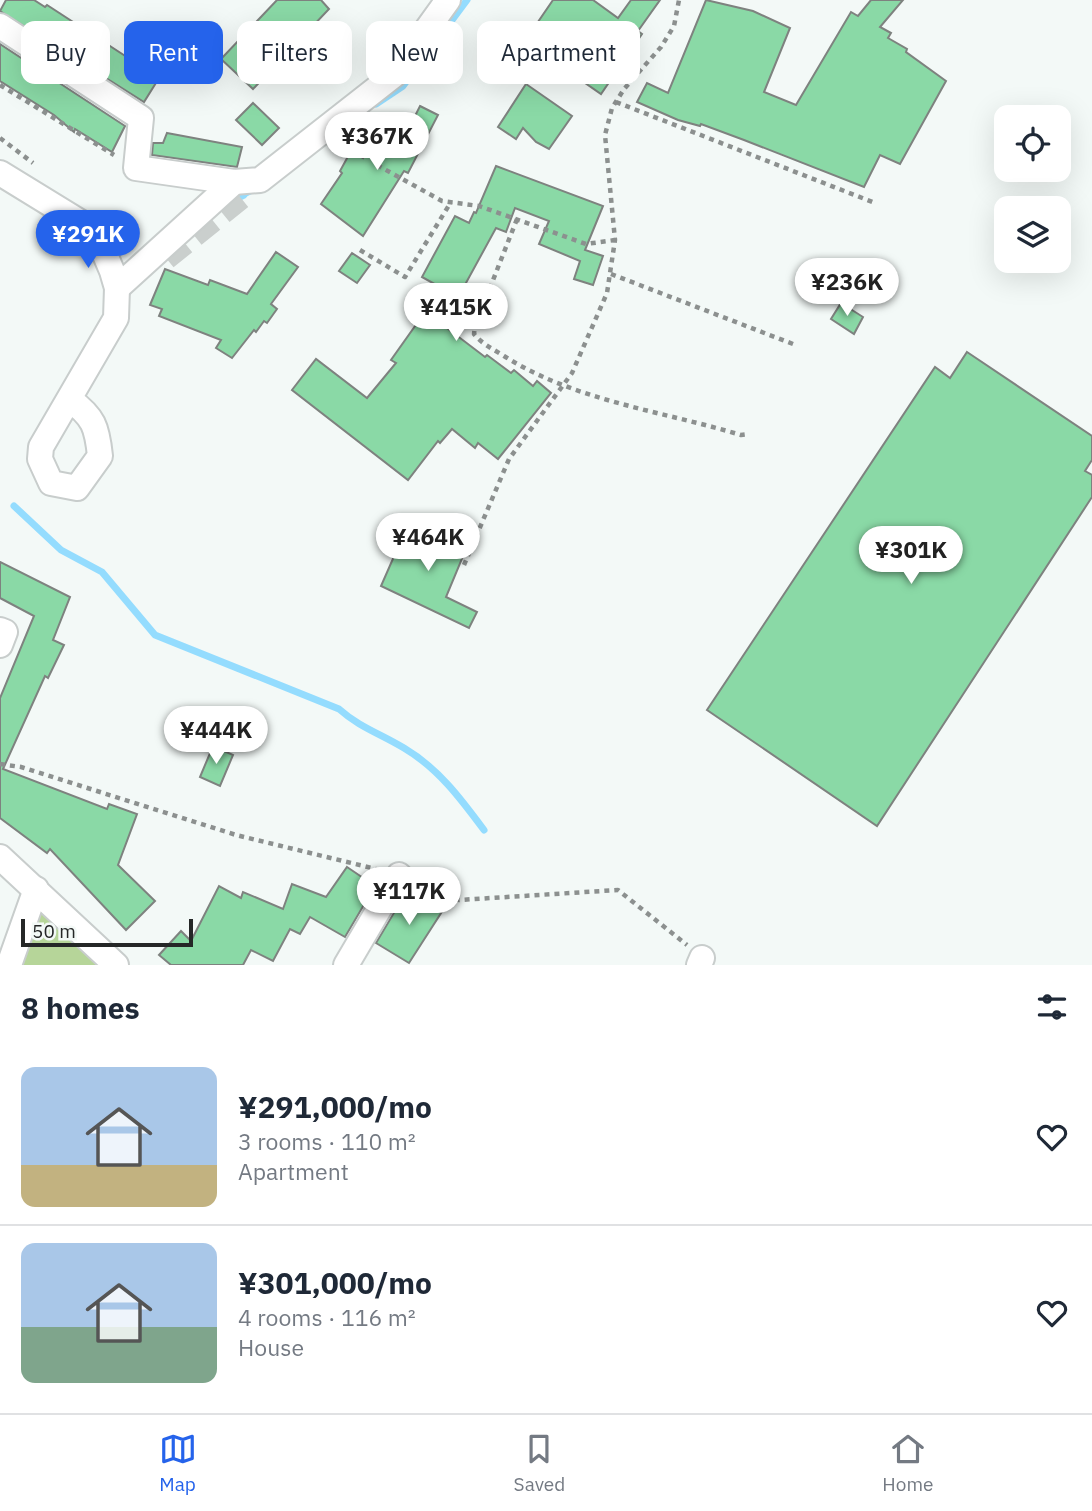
<!DOCTYPE html>
<meta charset="utf-8">
<style>
body{margin:0;font-family:"IBM Plex Sans",sans-serif;background:#f2f2f3;color:#1f2937;height:100vh;display:flex;flex-direction:column;font-size:26px;white-space:nowrap}
*{box-sizing:border-box;margin:0}
p{font-size:23px;color:#747a83}
.icon{flex:none;width:38px;height:38px;fill:none;stroke:currentColor;stroke-width:2;stroke-linecap:round;stroke-linejoin:round}
.map{position:relative;height:965px;overflow:hidden}
.details{display:flex;flex-direction:column;background:#fff;flex:1}
.details>*{flex:none}
.banner{position:absolute;left:21px;top:21px;width:700px;height:63px;display:flex;gap:14px}
.controls{position:absolute;left:994px;top:105px;display:grid;gap:14px}
.controls a{display:grid;place-items:center;width:77px;height:77px;border-radius:14px;background:#fff;box-shadow:0 7px 28px #0002;font-size:35px}
.scale{position:absolute;left:21px;bottom:18px;width:172px;box-sizing:border-box;padding-left:7px;border:4px solid #252727;border-top:0;font-size:19px;line-height:24px;white-space:nowrap;color:#252727;-webkit-text-stroke:5px #f3f9f7;paint-order:stroke}
.price{position:absolute;translate:-50% -60px;padding:0 16px;border-radius:24px;background:#fff;color:#222;font-size:23px;line-height:46px;filter:drop-shadow(0 2px 4px #0008)}
.price::after{content:'';position:absolute;left:50%;top:42px;width:21px;height:16px;margin-left:-10px;background:inherit;clip-path:polygon(0 0,100% 0,50% 100%)}
.price.on{background:#2563eb;color:#fff}
ul{padding:0;list-style:none}
li{display:flex;align-items:center;gap:21px;height:175px;padding:0 21px}
li+li{border-top:2px solid #e0e1e3}
li span{display:grid;place-items:center;flex:none;width:196px;height:140px;border-radius:14px;color:#555}
li>.icon{margin-inline-start:auto}
span .icon{width:84px;height:84px;fill:#fffc;stroke-width:1}
li b{font-size:30px}
h2{display:flex;justify-content:space-between;align-items:center;height:84px;padding:0 21px;font-size:30px}
.chip{padding:0 24px;border-radius:14px;background:#fff;box-shadow:0 7px 28px #0002;font-size:24px;line-height:63px}
.chip.on{background:#2563eb;color:#fff}
.dock{display:flex;justify-content:space-around;align-items:center;height:98px;border-top:2px solid #e0e1e3;background:#fff;font-size:19px;color:#747a83}
.dock a{display:grid;justify-items:center;gap:4px}
.dock .on{color:#2563eb}
.map>svg:first-child{display:block}
.green{fill:#b6d599}
.lines{fill:none;stroke-linecap:round;stroke-linejoin:round}
.stream{stroke:#94dcfe;stroke-width:7}
.building{fill:#8ad9a6;stroke:#7e827f;stroke-width:2}
.minor-tunnel{stroke:#cacfcd;stroke-width:24;stroke-dasharray:24 12;stroke-linecap:butt}
.minor-casing{stroke:#c8cdcc;stroke-width:28}
.path{stroke:#8c908f;stroke-width:4.5;stroke-dasharray:5 5;stroke-linecap:butt}
.minor{stroke:#fff;stroke-width:24}
</style>
<div class="map">
<svg width="1092" height="965" viewBox="0 0 1092 965">
<rect width="100%" height="100%" fill="#f3f9f7"/>
<path class="green" d="M40 909 101 965H22Z"/>
<g class="lines">
<g class="stream">
<path d="M376 104 403 86 467 0"/>
<path d="M244 195 221 206 254 189"/>
<path d="M14 506 61 550 102 572 155 635 339 709C359 727 381 734 404 748 438 768 461 799 484 830"/>
</g>
</g>
<g class="building">
<path d="M6 0H34L45 7 47 5 159 78 144 102 0 11Z"/>
<path d="M277 0H321L329 9 253 89 221 59Z"/>
<path d="M553 0H593L618 18 631 0H660L638 31 642 34 601 94 555 62 557 59 527 38Z"/>
<path d="M706 0 753 11 790 28 764 92 796 105 851 12 858 16 871 0H903L880 27 891 33 888 38 907 49 906 52 946 81 900 164 880 155 864 187 744 140 701 124 700 126 678 120 637 102 647 83 668 93Z"/>
<path d="M0 44 125 126 112 152 75 129 74 132 54 115 0 81Z"/>
<path d="M526 84 572 116 549 149 536 142 523 128 516 139 498 127Z"/>
<path d="M253 103 279 128 262 145 236 120Z"/>
<path d="M420 106 438 115 408 173 404 171 363 236 321 204 342 173 340 171 351 151 363 158 382 124 405 136Z"/>
<path d="M167 133 242 147 237 167 152 155 153 143H163Z"/>
<path d="M496 166 603 206 585 250 603 256 593 285 574 279 580 261 539 244 549 221 515 208 506 232 496 228 443 325 485 357 487 355 511 373 514 370 533 386 537 381 551 393 498 459 478 443 475 448 452 429 440 443 438 441 408 480 292 390 316 359 367 398 396 363 391 360 442 288 422 277 455 216 469 223 474 212 476 213Z"/>
<path d="M276 252 298 267 271 304 277 309 267 323 264 321 256 332 254 330 232 358 216 348 221 340 159 316 162 309 150 305 165 269 208 285 210 280 247 294Z"/>
<path d="M352 253 370 265 357 283 339 271Z"/>
<path d="M841 303 863 317 854 334 831 319Z"/>
<path d="M967 352 1092 436V460L1085 471 1092 475V497L877 826 707 710 935 367 950 378Z"/>
<path d="M410 520 466 549 446 597 477 612 469 628 381 586Z"/>
<path d="M0 562 70 597 53 640 64 645 48 678 45 676 3 769 107 809 109 804 137 814 118 865 155 901 126 930 50 849 47 853 0 818V698L34 616 0 598Z"/>
<path d="M213 746 233 755 220 786 200 777Z"/>
<path d="M347 867 375 886 345 937 310 917 300 934 290 929 273 961 251 950 243 965H171L159 955 181 931 191 941 219 886 241 898 243 892 283 909 292 884 326 897Z"/>
<path d="M418 895 443 910 409 963 376 943 404 896 413 900Z"/>
</g>
<g class="lines">
<path class="minor-tunnel" d="M166 258 244 195"/>
<defs>
<g id="minor">
<path d="M0 26 141 118 136 168 234 182 260 180 394 75 448 0"/>
<path d="M0 173 88 227 98 238 112 271 117 288 116 318 41 447 40 459 51 483 77 488 100 456C97 427 94 417 69 399"/>
<path d="M117 288 234 182"/>
<path d="M0 630 5 632 0 645"/>
<path d="M0 857 116 965"/>
<path d="M9 965 36 889"/>
<path d="M346 965 399 875"/>
<path d="M699 965 702 958"/>
</g>
</defs>
<use href="#minor" class="minor-casing"/>
<g class="path">
<path d="M0 85 114 155"/>
<path d="M616 102 875 203"/>
<path d="M0 138 33 163"/>
<path d="M377 165 442 201 479 206 586 244 615 240"/>
<path d="M517 219 475 326 474 334C482 344 493 349 504 356 575 401 662 411 741 435L749 434"/>
<path d="M119 225 136 240"/>
<path d="M360 250 405 277 451 202"/>
<path d="M611 274 793 344"/>
<path d="M464 565 509 459 572 373 607 293 615 240 605 135 612 108 624 89 661 47 674 26 679 0"/>
<path d="M0 764 21 767 236 835 376 869"/>
<path d="M418 883 459 900 618 890 687 945"/>
</g>
<use href="#minor" class="minor"/>
</g>
</svg>
<div class="controls">
<a><svg class="icon" aria-label="locate" viewBox="0 0 24 24"><circle cx="12" cy="12" r="6"/><path d="M12 2v4M12 18v4M2 12h4M18 12h4"/></svg></a>
<a><svg class="icon" aria-label="layers" viewBox="0 0 24 24"><path d="M12 4l9 5-9 5-9-5zM3 14l9 5 9-5"/></svg></a>
</div>
<div class="scale">50 m</div>
<b class="price" style="left:377px;top:172px">¥367K</b>
<b class="price on" style="left:88px;top:270px">¥291K</b>
<b class="price" style="left:847px;top:318px">¥236K</b>
<b class="price" style="left:456px;top:343px">¥415K</b>
<b class="price" style="left:428px;top:573px">¥464K</b>
<b class="price" style="left:911px;top:586px">¥301K</b>
<b class="price" style="left:216px;top:766px">¥444K</b>
<b class="price" style="left:409px;top:927px">¥117K</b>
<div class="banner">
<a class="chip">Buy</a>
<a class="chip on">Rent</a>
<a class="chip">Filters</a>
<a class="chip">New</a>
<a class="chip">Apartment</a>
</div>
</div>
<section class="details">
<h2>8 homes<svg class="icon" aria-label="filters" viewBox="0 0 24 24"><path d="M4 7h16M4 17h16"/><circle cx="9" cy="7" r="2"/><circle cx="15" cy="17" r="2"/></svg></h2>
<ul>
<li><span style="background:linear-gradient(#a9c7e8 70%,#c2b280 0)"><svg class="icon" aria-label="home" viewBox="0 0 24 24"><path d="M3 11l9-7 9 7M6 9v11h12V9"/></svg></span><div><b>¥291,000/mo</b><p>3 rooms · 110 m²</p><p>Apartment</p></div><svg class="icon" aria-label="heart" viewBox="0 0 24 24"><path d="M12 20l-8-8c-3-5 5-10 8-4 3-6 11-1 8 4z"/></svg></li>
<li><span style="background:linear-gradient(#a9c7e8 60%,#7fa58c 0)"><svg class="icon" aria-label="home" viewBox="0 0 24 24"><path d="M3 11l9-7 9 7M6 9v11h12V9"/></svg></span><div><b>¥301,000/mo</b><p>4 rooms · 116 m²</p><p>House</p></div><svg class="icon" aria-label="heart" viewBox="0 0 24 24"><path d="M12 20l-8-8c-3-5 5-10 8-4 3-6 11-1 8 4z"/></svg></li>
</ul>
</section>
<nav class="dock">
<a class="on"><svg class="icon" aria-label="map" viewBox="0 0 24 24"><path d="M3 6l6-2 6 2 6-2v14l-6 2-6-2-6 2zM9 4v14M15 6v14"/></svg>Map</a>
<a><svg class="icon" aria-label="saved" viewBox="0 0 24 24"><path d="M7 4h10v16l-5-4-5 4z"/></svg>Saved</a>
<a><svg class="icon" aria-label="home" viewBox="0 0 24 24"><path d="M3 11l9-7 9 7M6 9v11h12V9"/></svg>Home</a>
</nav>
